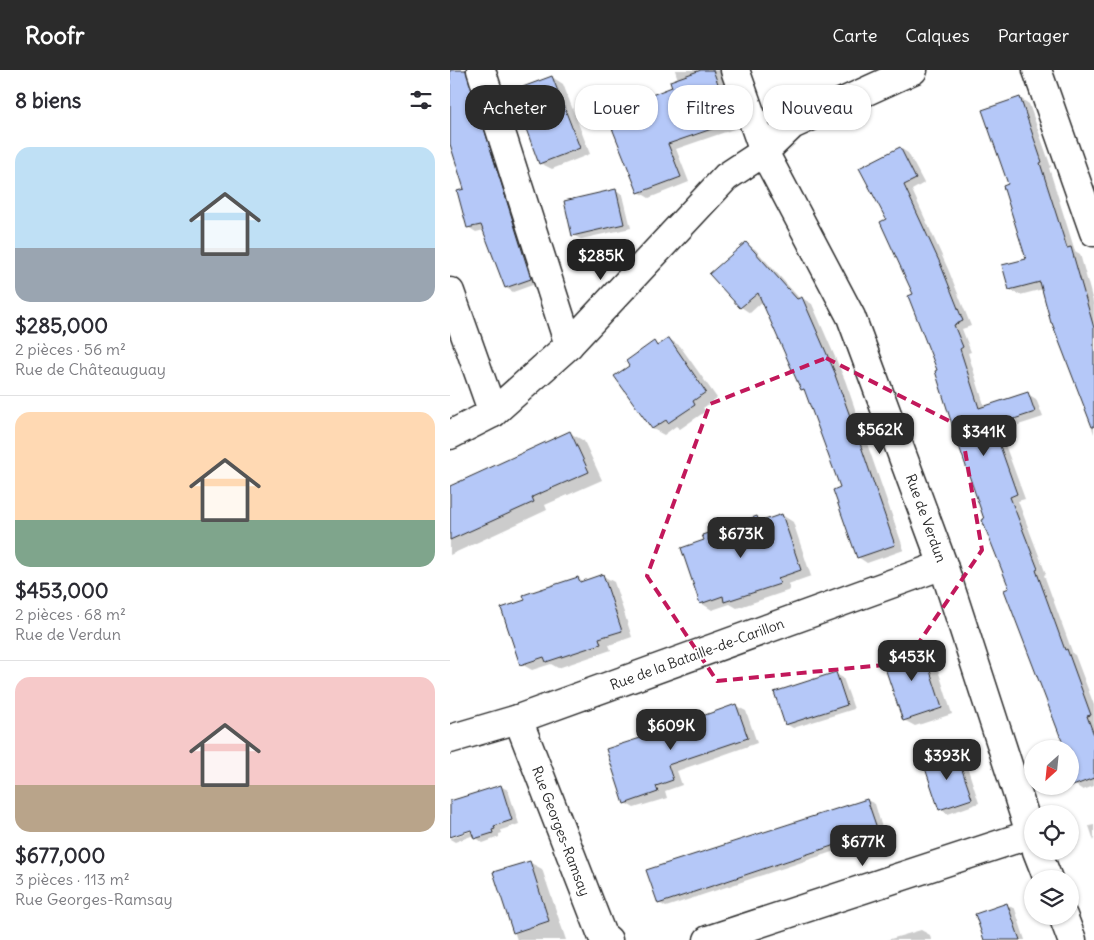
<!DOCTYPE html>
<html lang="fr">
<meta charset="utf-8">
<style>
body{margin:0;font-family:Delius,sans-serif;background:#f7f7f7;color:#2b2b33;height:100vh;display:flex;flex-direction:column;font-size:19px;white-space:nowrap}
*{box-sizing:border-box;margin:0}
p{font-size:16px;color:#7c7c81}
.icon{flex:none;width:28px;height:28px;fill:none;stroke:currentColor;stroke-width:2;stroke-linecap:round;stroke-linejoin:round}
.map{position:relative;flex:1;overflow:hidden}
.panel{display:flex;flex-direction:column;background:#fff;width:450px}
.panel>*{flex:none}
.hud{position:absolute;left:15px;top:15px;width:475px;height:45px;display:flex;gap:10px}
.needle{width:32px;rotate:207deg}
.controls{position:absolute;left:574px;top:670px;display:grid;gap:10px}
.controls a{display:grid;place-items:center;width:55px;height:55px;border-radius:50%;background:#fff;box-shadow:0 1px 4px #0004;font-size:25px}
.price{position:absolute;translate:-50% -42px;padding:0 11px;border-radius:10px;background:#2b2b2b;color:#fff;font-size:16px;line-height:32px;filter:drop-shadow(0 1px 2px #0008)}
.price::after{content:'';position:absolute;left:50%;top:30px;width:15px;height:11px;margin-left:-8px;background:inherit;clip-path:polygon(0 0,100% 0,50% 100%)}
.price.selected{background:#222;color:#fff}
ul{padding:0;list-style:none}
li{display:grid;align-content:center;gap:10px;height:265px;padding:0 15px}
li+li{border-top:1px solid #e1e1e2}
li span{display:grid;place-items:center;height:155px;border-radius:15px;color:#555}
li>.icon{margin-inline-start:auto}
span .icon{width:90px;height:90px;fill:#fffc;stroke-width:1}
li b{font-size:21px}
h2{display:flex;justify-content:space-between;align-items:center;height:60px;padding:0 15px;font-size:21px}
.pill{padding:0 18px;border-radius:20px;background:#fff;box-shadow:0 1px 4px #0004;font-size:18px;line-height:45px}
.pill.selected{background:#2b2b2b;color:#fff}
header{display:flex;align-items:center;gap:30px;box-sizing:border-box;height:70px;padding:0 25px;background:#2b2b2b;color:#fff}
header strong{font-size:24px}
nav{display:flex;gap:28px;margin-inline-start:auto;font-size:18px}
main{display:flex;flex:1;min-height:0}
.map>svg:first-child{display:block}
.shadow{fill:#0003;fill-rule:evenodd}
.building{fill:#b5c8f8;stroke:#2b2b2b}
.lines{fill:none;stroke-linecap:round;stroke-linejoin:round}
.minor-casing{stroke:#2b2b2b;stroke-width:31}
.minor{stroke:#fff;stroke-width:28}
.marked{fill:none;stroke:#c2185b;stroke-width:4;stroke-dasharray:10 6;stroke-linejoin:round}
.labels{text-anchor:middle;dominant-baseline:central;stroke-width:4;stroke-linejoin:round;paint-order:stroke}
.street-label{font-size:14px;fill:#2b2b2b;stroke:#fff}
</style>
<header>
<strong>Roofr</strong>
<nav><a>Carte</a><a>Calques</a><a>Partager</a></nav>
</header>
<main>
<section class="panel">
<h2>8 biens<svg class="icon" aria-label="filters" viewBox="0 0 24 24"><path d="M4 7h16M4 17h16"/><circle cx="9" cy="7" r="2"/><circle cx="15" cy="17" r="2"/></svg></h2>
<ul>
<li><span style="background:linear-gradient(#bfe0f5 65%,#9aa5b1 0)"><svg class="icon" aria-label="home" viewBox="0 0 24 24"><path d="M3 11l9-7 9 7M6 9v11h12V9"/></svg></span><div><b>$285,000</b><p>2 pièces · 56 m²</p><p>Rue de Châteauguay</p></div></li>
<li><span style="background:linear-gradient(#ffd9b3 70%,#7fa58c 0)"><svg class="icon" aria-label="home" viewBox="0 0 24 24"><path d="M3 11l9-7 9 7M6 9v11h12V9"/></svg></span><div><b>$453,000</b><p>2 pièces · 68 m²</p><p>Rue de Verdun</p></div></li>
<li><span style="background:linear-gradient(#f6c9c9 70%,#b9a48a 0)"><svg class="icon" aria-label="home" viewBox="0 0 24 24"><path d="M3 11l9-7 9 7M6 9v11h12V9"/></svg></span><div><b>$677,000</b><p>3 pièces · 113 m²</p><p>Rue Georges-Ramsay</p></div></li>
</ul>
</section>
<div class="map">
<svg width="644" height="870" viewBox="0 0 644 870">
<rect width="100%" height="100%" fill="#fff"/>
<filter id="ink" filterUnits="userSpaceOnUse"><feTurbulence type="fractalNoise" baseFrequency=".02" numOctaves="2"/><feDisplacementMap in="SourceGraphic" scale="10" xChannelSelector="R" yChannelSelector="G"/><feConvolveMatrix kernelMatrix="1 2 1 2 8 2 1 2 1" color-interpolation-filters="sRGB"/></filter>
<g filter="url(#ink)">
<g class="shadow">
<path d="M0 0H24L88 213 63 222 56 218 34 160 26 162 18 157 16 120 0 70Z"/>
<path d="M225 0H271L290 57 226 79 239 112 199 128 189 122 228 10Z"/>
<path d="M102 7 113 14 140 84 102 99 90 93Z"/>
<path d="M570 28 579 34 601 97 599 98 625 181 630 184 644 235V364L634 333 593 219 570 225 560 220 578 190 559 115Z"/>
<path d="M450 78 458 83 474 113 462 120 498 199 521 256 512 259 521 282 518 283 535 338 578 324 586 329 593 347 550 361 575 429 568 431 596 504 594 505 623 584 625 585 644 635V716L633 720 625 715 620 703V679H611L609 674 613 672 535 449 465 224 438 150Z"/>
<path d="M166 120 173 125 181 158 131 169 123 165Z"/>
<path d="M296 174 305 179 350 229 352 228 362 234 395 310 454 480 417 493 408 487 391 418 356 322 352 319 313 231 300 243 291 237Z"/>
<path d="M219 269 230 276 267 328 253 338 256 341 230 359 226 356 214 365 203 359 181 296 204 273 210 276Z"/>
<path d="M120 363 134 371 152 410 95 435 97 440 0 485V418Z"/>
<path d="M332 445 343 452 361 506 338 514 340 520 287 538 280 534 262 540 251 533 256 471 307 447 314 451Z"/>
<path d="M153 506 164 512 182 567 159 575 161 580 108 598 101 594 82 600 71 594 76 531 128 508 134 512Z"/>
<path d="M471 575 482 581 502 644 465 656 454 650Z"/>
<path d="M386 604 393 608 404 639 343 658 336 654Z"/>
<path d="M286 636 296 641 307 673 227 701 232 715 215 721 217 728 184 738 175 733 230 657Z"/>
<path d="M506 683 514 687 529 733 498 744 490 739Z"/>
<path d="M50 716 58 720 69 754 51 760 52 763 49 764V767L33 773 25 768 24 765 5 772 0 769V732ZM27 757 28 759 1 768V765Z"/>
<path d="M417 730 425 734 435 768 412 775 409 773 216 837 209 833Z"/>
<path d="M644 755V771L639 756Z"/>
<path d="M79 792 92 799 116 870H67L45 803Z"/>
<path d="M557 835 565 839 575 870H535Z"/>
<path d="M471 860 480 865 481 870H437Z"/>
</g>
<g class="building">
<path d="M0 0H16L81 209 55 218 31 155 17 158 7 121 14 119 0 74Z"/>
<path d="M251 0H263L282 52 218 74 231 107 188 123 156 43 222 17 220 11Z"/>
<path d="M102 6 130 78 89 94 62 21Z"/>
<path d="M570 27 592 92 590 93 617 178 621 177 644 258V357H642L602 253H601L590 212 559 220 552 195 576 189 553 116 558 114 532 40Z"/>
<path d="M450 77 466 109 454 115 490 193 513 251 504 255 513 277 510 279 529 338 578 322 585 342 543 356 567 424 560 427 588 499 586 500 615 580 617 579 641 645 637 646 644 665V708L620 717V679H615L554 520 559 518 532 450 534 449 508 373 485 301 487 300 458 226 463 224 430 152 436 149 409 98Z"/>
<path d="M166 119 174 154 122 166 114 131Z"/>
<path d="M296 172 347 229 352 227 386 305H385L412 379 445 475 407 488 383 420 390 417 354 319 351 320 308 223 290 238 259 204Z"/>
<path d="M219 268 256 322 243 331 245 335 218 353 216 350 202 359 164 306 179 296 176 291 204 271 207 276Z"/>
<path d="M120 361 139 402 82 427 84 432 0 470V416Z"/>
<path d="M332 444 351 500 328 508 330 514 274 532 273 526 250 534 231 478 254 470 252 465 285 454 307 446 309 452Z"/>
<path d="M153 504 172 561 149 568 151 574 96 592 94 587 70 595 51 538 75 530 73 525 128 507 130 512Z"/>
<path d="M471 573 492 638 453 651 431 586Z"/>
<path d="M386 602 397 635 335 655 324 622Z"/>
<path d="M286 634 298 668 218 695 223 710 206 716 208 722 174 734 156 679 228 656 227 655Z"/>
<path d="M506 682 522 729 489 740 473 692Z"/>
<path d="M51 715 62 750 44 756 45 759 42 760 43 763 24 769 21 760 0 767V731Z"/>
<path d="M417 729 429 764 404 772 403 769 208 834 196 800Z"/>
<path d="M80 791 99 851 63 863 43 802Z"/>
<path d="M557 833 570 870H534L525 844Z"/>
</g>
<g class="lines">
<defs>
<g id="minor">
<path d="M31 0 119 275"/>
<path d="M285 0 314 82 401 247 493 495 582 769"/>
<path d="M587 0 644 162"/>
<path d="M0 222 43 343"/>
<path d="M0 365 43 343 119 275 276 107 314 82 342 55 463 0"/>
<path d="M68 649 152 865 158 870"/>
<path d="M0 669 68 649 493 495"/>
<path d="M587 781 598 809"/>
<path d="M613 846 622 870"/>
<path d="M258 870 581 764"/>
</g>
</defs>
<use href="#minor" class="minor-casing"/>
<use href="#minor" class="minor"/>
</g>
</g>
<path class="marked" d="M376 288 511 357 532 480 455 593 267 611 197 506 260 334Z"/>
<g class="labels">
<g class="street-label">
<text transform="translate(476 448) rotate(70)">Rue de Verdun</text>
<text transform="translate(247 584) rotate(-20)">Rue de la Bataille-de-Carillon</text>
<text transform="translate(111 761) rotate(69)">Rue Georges-Ramsay</text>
</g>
</g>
</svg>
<div class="controls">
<a><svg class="needle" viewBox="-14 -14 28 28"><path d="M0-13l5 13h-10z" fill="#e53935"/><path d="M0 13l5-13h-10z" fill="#7c7c81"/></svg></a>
<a><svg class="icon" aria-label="locate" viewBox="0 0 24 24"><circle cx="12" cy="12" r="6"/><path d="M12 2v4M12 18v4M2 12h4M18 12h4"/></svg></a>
<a><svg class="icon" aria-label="layers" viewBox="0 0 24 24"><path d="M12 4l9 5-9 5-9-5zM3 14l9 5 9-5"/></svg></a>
</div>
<b class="price selected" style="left:151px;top:211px">$285K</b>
<b class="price" style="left:430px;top:385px">$562K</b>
<b class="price" style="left:534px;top:387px">$341K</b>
<b class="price" style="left:291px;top:489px">$673K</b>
<b class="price" style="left:462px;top:612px">$453K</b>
<b class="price" style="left:221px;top:681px">$609K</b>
<b class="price" style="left:497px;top:711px">$393K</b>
<b class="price" style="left:413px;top:797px">$677K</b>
<div class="hud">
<a class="pill selected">Acheter</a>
<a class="pill">Louer</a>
<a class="pill">Filtres</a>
<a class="pill">Nouveau</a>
</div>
</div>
</main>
